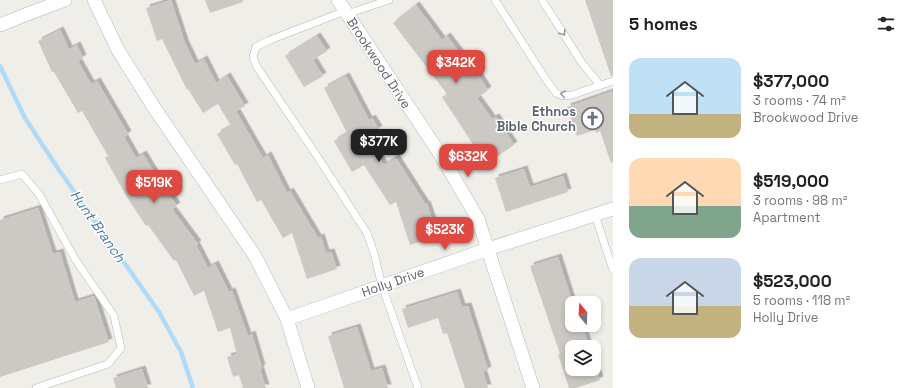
<!DOCTYPE html>
<meta charset="utf-8">
<style>
body{margin:0;font-family:"Space Grotesk",sans-serif;background:#f6f6f6;color:#222;height:100vh;display:flex;flex-direction:column;font-size:15px;white-space:nowrap}
*{box-sizing:border-box;margin:0}
p{font-size:13px;color:#767676}
.icon{flex:none;width:22px;height:22px;fill:none;stroke:currentColor;stroke-width:2;stroke-linecap:round;stroke-linejoin:round}
.map{position:relative;flex:1;overflow:hidden}
.sheet{display:flex;flex-direction:column;background:#fff;width:300px}
.sheet>*{flex:none}
.needle{width:26px;rotate:342deg}
.controls{position:absolute;left:565px;top:296px;display:grid;gap:8px}
.controls a{display:grid;place-items:center;width:36px;height:36px;border-radius:8px;background:#fff;box-shadow:0 2px 6px #0003;font-size:20px}
.price{position:absolute;translate:-50% -34px;padding:0 9px;border-radius:8px;background:#de4a41;color:#fff;font-size:13px;line-height:26px;filter:drop-shadow(0 1px 2px #0008)}
.price::after{content:'';position:absolute;left:50%;top:24px;width:12px;height:9px;margin-left:-6px;background:inherit;clip-path:polygon(0 0,100% 0,50% 100%)}
.price.current{background:#222;color:#fff}
ul{padding:0;list-style:none}
li{display:flex;align-items:center;gap:12px;height:100px;padding:0 16px}
li span{display:grid;place-items:center;flex:none;width:112px;height:80px;border-radius:12px;color:#555}
li>.icon{margin-inline-start:auto}
span .icon{width:48px;height:48px;fill:#fffc;stroke-width:1}
li b{font-size:17px}
h2{display:flex;justify-content:space-between;align-items:center;height:48px;padding:0 16px;font-size:17px}
main{display:flex;flex:1;min-height:0}
.map>svg:first-child{display:block}
.lines{fill:none;stroke-linecap:round;stroke-linejoin:round}
.stream{stroke:#afdbf9;stroke-width:4.5}
.building{fill:#ccc9c5;filter:url(#shadow)}
.service-casing{stroke:#b5b8bb;stroke-width:8}
.minor-casing{stroke:#b5b8bb;stroke-width:14}
.service{stroke:#fff;stroke-width:7}
.minor{stroke:#fff;stroke-width:13}
.oneway{stroke:#979a9c}
.labels{text-anchor:middle;dominant-baseline:central;stroke-width:3;stroke-linejoin:round;paint-order:stroke}
.street-label{font-size:13px;fill:#5f6367;stroke:#fff}
.worship-label{font-size:13px;font-weight:bold;fill:#5b616d;stroke:#fff;text-anchor:end}
.water-label{font-size:14px;font-style:italic;fill:#4876a3;stroke:#fff}
</style>
<main>
<div class="map">
<svg width="613" height="388" viewBox="0 0 613 388">
<defs>
<filter id="shadow"><feDropShadow dx="3.5" dy="-3.5" stdDeviation="0" flood-color="#0004"/></filter>
</defs>
<rect width="100%" height="100%" fill="#f0eee8"/>
<g class="lines">
<path class="stream" d="M0 66 25 118 59 170 159 312 181 352 193 388"/>
</g>
<g class="building">
<path d="M171 0 185 43 195 64 204 59 216 83 227 76 245 106 236 111 263 158 268 155 287 193 290 191 318 238 321 237 326 253 331 252 337 269 307 279 292 233 283 238 261 200 257 202 237 164 235 165 217 134 231 126 218 104 203 113 188 89 187 90 162 39 157 41 146 8Z"/>
<path d="M205 0H243V2L210 13Z"/>
<path d="M585 0H613V76H611Z"/>
<path d="M416 5 442 40 447 36 476 74 477 73 488 90 477 98 492 119 496 117 514 145 486 164 442 97 447 94 393 23Z"/>
<path d="M60 30 69 49 77 45 83 58 78 61 91 84 97 81 128 134 124 137 136 158 143 154 157 177 177 206 172 209 198 244 196 245 208 268 215 264 229 292 232 291 248 336 252 334 262 368 260 369 266 388H243L239 375 233 377 227 357 237 354 230 328 218 332 204 291 194 296 176 260 174 261 148 225 146 226 127 197 105 158 108 156 82 111 78 113 54 72H52L38 41Z"/>
<path d="M317 36 327 51 313 60 323 76 304 87 285 56Z"/>
<path d="M346 76 369 120 372 118 379 129 367 136 384 165 396 158 426 205 427 204 438 236 410 245 396 202 390 205 364 165 352 172 334 141 347 133 324 88Z"/>
<path d="M613 91V162L611 163 600 131 596 133 595 130 577 136 567 107Z"/>
<path d="M524 169 530 187 563 176 568 192 506 212 495 178Z"/>
<path d="M38 208 53 254 60 252 75 302 94 296 109 342 0 377V220Z"/>
<path d="M558 257 572 301V325H582L589 347H572V369H594V362L600 380 576 388H569L558 354H560L530 266Z"/>
<path d="M457 292 462 307 468 306 488 370 483 372 488 388H465L447 333 443 334 438 318 408 328 402 309Z"/>
<path d="M357 327 371 371 382 368 388 388H344L328 336Z"/>
<path d="M142 369 148 388H116L113 378Z"/>
</g>
<g class="lines">
<defs>
<g id="service">
<path d="M495 0 545 78 556 93 563 96 572 95 613 81"/>
<path d="M542 0 582 63 600 85"/>
<path d="M345 11 270 40 256 47 253 57 257 67 315 153 367 233 374 253 382 286 418 388"/>
<path d="M347 14 389 0"/>
<path d="M0 180 22 174 39 194 75 259 114 316 121 348 108 364 36 388"/>
<path d="M595 215 613 270"/>
</g>
<g id="minor">
<path d="M94 0 118 50 153 106 255 256 287 319 308 388"/>
<path d="M338 0 440 154 478 219 533 388"/>
<path d="M0 25 30 13 65 0"/>
<path d="M287 319 488 249 613 209"/>
</g>
</defs>
<use href="#service" class="service-casing"/>
<use href="#minor" class="minor-casing"/>
<use href="#service" class="service"/>
<use href="#minor" class="minor"/>
</g>
<defs><path id="oneway-chevron" d="M-2-3.5L2.5 0L-2 3.5" fill="none" stroke-width="1.6" stroke-linecap="round" stroke-linejoin="round"/></defs>
<g class="oneway">
<use href="#oneway-chevron" transform="translate(563 33) rotate(58)"/>
<use href="#oneway-chevron" transform="translate(563 94) rotate(-170)"/>
</g>
<defs>
<symbol id="church-ring" viewBox="-11 -11 22 22"><circle r="9.5" fill="#fff" stroke="#6b7280" stroke-width="1.5"/><path d="M-1.2-6h2.4v3.5h3.3v2.4h-3.3V6h-2.4V-.1h-3.3v-2.4h3.3Z" fill="#6b7280"/></symbol>
</defs>
<g fill-rule="evenodd">
<use href="#church-ring" x="580" y="106" width="25" height="25"/>
</g>
<g class="labels">
<g class="street-label">
<text transform="translate(379 63) rotate(57)">Brookwood Drive</text>
<text transform="translate(393 282) rotate(-19)">Holly Drive</text>
</g>
<g class="worship-label">
<text x="576" y="111">Ethnos<tspan x="576" dy="15">Bible Church</tspan></text>
</g>
<g class="water-label">
<text transform="translate(98 226) rotate(55)">Hunt Branch</text>
</g>
</g>
</svg>
<div class="controls">
<a><svg class="needle" viewBox="-14 -14 28 28"><path d="M0-13l5 13h-10z" fill="#e53935"/><path d="M0 13l5-13h-10z" fill="#767676"/></svg></a>
<a><svg class="icon" aria-label="layers" viewBox="0 0 24 24"><path d="M12 4l9 5-9 5-9-5zM3 14l9 5 9-5"/></svg></a>
</div>
<b class="price" style="left:456px;top:84px">$342K</b>
<b class="price current" style="left:379px;top:163px">$377K</b>
<b class="price" style="left:468px;top:178px">$632K</b>
<b class="price" style="left:154px;top:204px">$519K</b>
<b class="price" style="left:445px;top:251px">$523K</b>
</div>
<section class="sheet">
<h2>5 homes<svg class="icon" aria-label="filters" viewBox="0 0 24 24"><path d="M4 7h16M4 17h16"/><circle cx="9" cy="7" r="2"/><circle cx="15" cy="17" r="2"/></svg></h2>
<ul>
<li><span style="background:linear-gradient(#bfe0f5 70%,#c2b280 0)"><svg class="icon" aria-label="home" viewBox="0 0 24 24"><path d="M3 11l9-7 9 7M6 9v11h12V9"/></svg></span><div><b>$377,000</b><p>3 rooms · 74 m²</p><p>Brookwood Drive</p></div></li>
<li><span style="background:linear-gradient(#ffd9b3 60%,#7fa58c 0)"><svg class="icon" aria-label="home" viewBox="0 0 24 24"><path d="M3 11l9-7 9 7M6 9v11h12V9"/></svg></span><div><b>$519,000</b><p>3 rooms · 98 m²</p><p>Apartment</p></div></li>
<li><span style="background:linear-gradient(#c9d6e8 60%,#c2b280 0)"><svg class="icon" aria-label="home" viewBox="0 0 24 24"><path d="M3 11l9-7 9 7M6 9v11h12V9"/></svg></span><div><b>$523,000</b><p>5 rooms · 118 m²</p><p>Holly Drive</p></div></li>
</ul>
</section>
</main>
